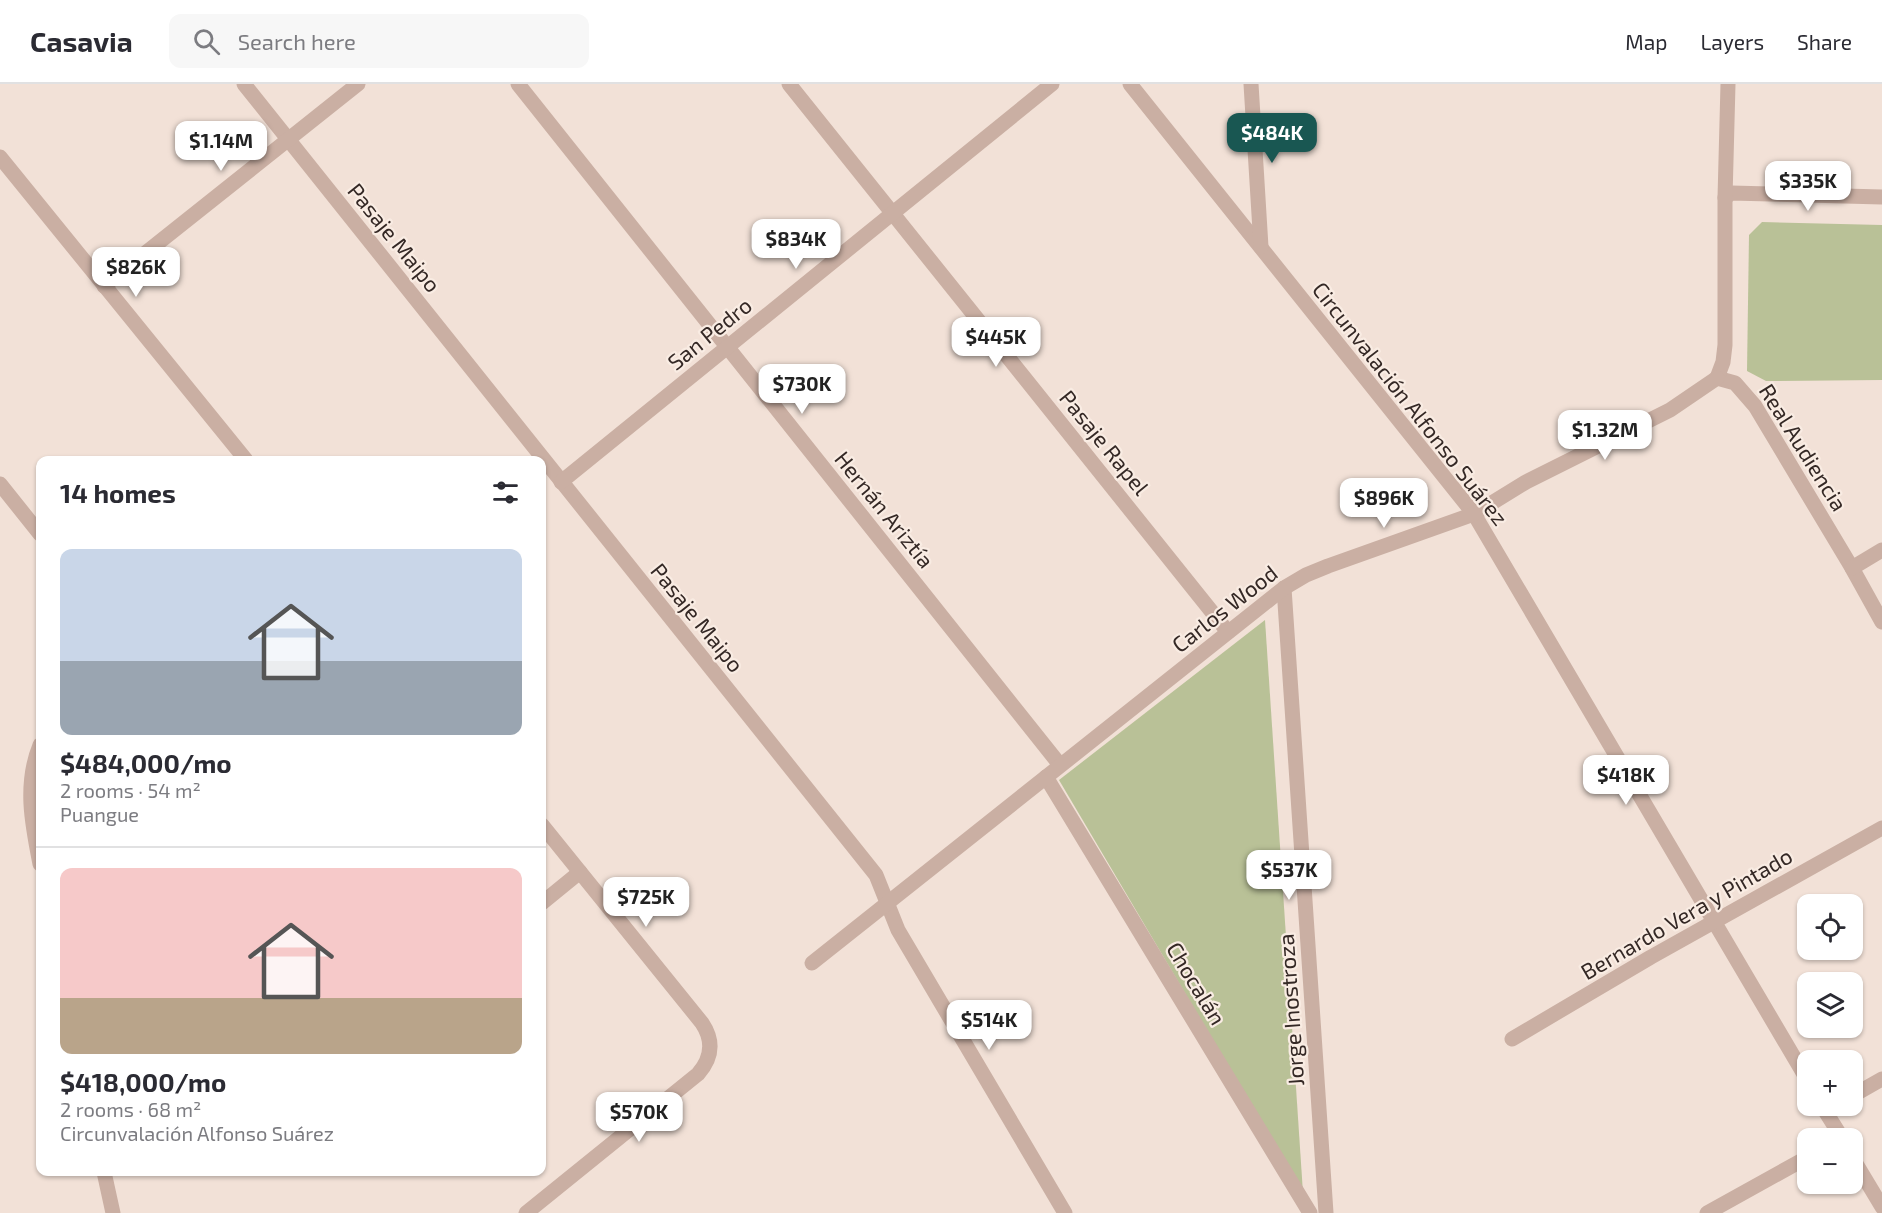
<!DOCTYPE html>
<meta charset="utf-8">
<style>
body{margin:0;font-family:"Exo 2",sans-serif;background:#f7f7f7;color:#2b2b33;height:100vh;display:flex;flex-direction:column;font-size:22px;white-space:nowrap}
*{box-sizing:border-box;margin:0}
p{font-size:20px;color:#7c7c81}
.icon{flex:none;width:33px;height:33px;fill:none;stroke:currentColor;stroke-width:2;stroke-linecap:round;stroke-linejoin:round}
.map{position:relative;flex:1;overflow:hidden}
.details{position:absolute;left:36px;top:372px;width:510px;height:720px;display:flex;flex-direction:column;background:#fff;border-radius:12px;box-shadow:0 2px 4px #0004}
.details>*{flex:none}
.fabs{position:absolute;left:1797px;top:810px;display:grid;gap:12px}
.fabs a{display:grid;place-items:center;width:66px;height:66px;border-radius:12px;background:#fff;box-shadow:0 2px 4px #0004;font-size:30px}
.price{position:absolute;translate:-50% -51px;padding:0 14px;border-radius:12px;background:#fff;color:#222;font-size:20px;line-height:39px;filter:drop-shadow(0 2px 3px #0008)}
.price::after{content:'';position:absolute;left:50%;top:36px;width:18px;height:14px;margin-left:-9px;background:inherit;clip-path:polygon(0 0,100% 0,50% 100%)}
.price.on{background:#195752;color:#fff}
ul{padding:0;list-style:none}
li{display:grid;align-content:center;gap:12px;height:318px;padding:0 24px}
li+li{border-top:2px solid #e1e1e2}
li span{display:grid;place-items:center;height:186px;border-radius:12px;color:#555}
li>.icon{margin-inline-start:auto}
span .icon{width:108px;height:108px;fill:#fffc;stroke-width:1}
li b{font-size:26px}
h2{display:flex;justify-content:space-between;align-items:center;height:72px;padding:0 24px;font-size:26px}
header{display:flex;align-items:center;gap:36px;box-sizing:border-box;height:84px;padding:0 30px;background:#fff;border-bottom:2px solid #e1e1e2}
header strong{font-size:28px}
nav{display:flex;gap:33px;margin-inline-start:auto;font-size:21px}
.search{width:420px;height:54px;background:#f7f7f7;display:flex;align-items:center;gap:15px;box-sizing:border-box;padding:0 21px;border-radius:12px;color:#7c7c81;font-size:22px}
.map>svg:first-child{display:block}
.green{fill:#b9c197}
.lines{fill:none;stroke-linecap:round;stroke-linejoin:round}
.minor{stroke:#caafa3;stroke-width:15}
.labels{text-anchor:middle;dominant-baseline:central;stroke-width:4.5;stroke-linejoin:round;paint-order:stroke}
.street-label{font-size:22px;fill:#342825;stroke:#f9ece3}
</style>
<header>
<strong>Casavia</strong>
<div class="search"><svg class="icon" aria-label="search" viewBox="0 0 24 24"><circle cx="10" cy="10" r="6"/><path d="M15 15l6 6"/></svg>Search here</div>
<nav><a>Map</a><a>Layers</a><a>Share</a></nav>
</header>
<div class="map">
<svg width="1882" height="1129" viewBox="0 0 1882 1129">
<rect width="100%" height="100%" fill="#f2e1d7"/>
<g class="green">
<path d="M1762 138 1882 141V296L1766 297 1747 287 1749 151Z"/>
<path d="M1265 536 1303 1109 1059 696Z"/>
</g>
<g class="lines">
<g class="minor">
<path d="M244 0 876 791 898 846 1065 1129"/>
<path d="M518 0 1060 681"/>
<path d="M789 0 1228 548"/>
<path d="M1130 0 1474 430 1808 997"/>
<path d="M1251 0 1261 163"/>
<path d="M0 73 246 376"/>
<path d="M1725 114 1731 109 1882 113"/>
<path d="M104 202 358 0"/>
<path d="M1717 294 1735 299 1755 322 1852 484 1882 538"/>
<path d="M1717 294 1723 278 1725 261V114L1728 0"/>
<path d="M561 398 1052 0"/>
<path d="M0 400 40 450"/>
<path d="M1852 484 1882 466"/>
<path d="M1284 504 1326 1129"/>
<path d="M40 661C24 700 32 740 40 780"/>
<path d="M1046 693 1310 1129"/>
<path d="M542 819 580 788"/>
<path d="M812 879 1284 504 1306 491 1328 482 1474 430 1526 398 1670 326 1717 294"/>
<path d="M1512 955 1651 873 1882 744"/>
<path d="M1852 1012 1882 995"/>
<path d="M1822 1022 1842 1054"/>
<path d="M1852 1073 1882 1123"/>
<path d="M104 1088 113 1129"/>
<path d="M526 1129 698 990C712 974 714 957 702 939L542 741"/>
<path d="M1707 1129 1808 1073"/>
</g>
</g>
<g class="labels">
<g class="street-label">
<text transform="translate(395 153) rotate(51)">Pasaje Maipo</text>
<text transform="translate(709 249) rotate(-39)">San Pedro</text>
<text transform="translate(1411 319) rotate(52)">Circunvalación Alfonso Suárez</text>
<text transform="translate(1105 358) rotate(51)">Pasaje Rapel</text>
<text transform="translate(1804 363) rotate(58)">Real Audiencia</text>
<text transform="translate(885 425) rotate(51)">Hernán Ariztía</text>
<text transform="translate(1224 524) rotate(-38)">Carlos Wood</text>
<text transform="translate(698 533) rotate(51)">Pasaje Maipo</text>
<text transform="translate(1686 829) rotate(-30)">Bernardo Vera y Pintado</text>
<text transform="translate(1197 899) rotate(59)">Chocalán</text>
<text transform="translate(1290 926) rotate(-94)">Jorge Inostroza</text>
</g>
</g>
</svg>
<div class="fabs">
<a><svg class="icon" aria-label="locate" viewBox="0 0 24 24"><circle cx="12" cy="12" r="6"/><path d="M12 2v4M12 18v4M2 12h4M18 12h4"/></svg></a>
<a><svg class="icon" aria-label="layers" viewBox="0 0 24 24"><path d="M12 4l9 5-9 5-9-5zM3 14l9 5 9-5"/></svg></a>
<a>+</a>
<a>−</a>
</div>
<b class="price on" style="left:1272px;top:80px">$484K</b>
<b class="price" style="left:221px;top:88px">$1.14M</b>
<b class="price" style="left:1808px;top:128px">$335K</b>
<b class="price" style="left:796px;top:186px">$834K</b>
<b class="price" style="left:136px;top:214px">$826K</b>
<b class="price" style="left:996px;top:284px">$445K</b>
<b class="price" style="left:802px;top:331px">$730K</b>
<b class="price" style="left:1605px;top:377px">$1.32M</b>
<b class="price" style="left:1384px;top:445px">$896K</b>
<b class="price" style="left:1626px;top:722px">$418K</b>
<b class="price" style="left:1289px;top:817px">$537K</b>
<b class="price" style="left:646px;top:844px">$725K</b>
<b class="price" style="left:989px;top:967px">$514K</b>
<b class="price" style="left:639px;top:1059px">$570K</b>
<section class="details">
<h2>14 homes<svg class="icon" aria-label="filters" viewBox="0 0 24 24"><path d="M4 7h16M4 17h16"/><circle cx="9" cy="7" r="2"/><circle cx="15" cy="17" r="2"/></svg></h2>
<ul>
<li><span style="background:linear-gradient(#c9d6e8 60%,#9aa5b1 0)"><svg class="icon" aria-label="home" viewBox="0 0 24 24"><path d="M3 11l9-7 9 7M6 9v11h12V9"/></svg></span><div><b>$484,000/mo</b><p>2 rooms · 54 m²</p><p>Puangue</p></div></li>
<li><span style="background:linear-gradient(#f6c9c9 70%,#b9a48a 0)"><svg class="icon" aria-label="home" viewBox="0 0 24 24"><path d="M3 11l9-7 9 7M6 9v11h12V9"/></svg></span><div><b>$418,000/mo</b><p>2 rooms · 68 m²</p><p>Circunvalación Alfonso Suárez</p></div></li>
</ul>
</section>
</div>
